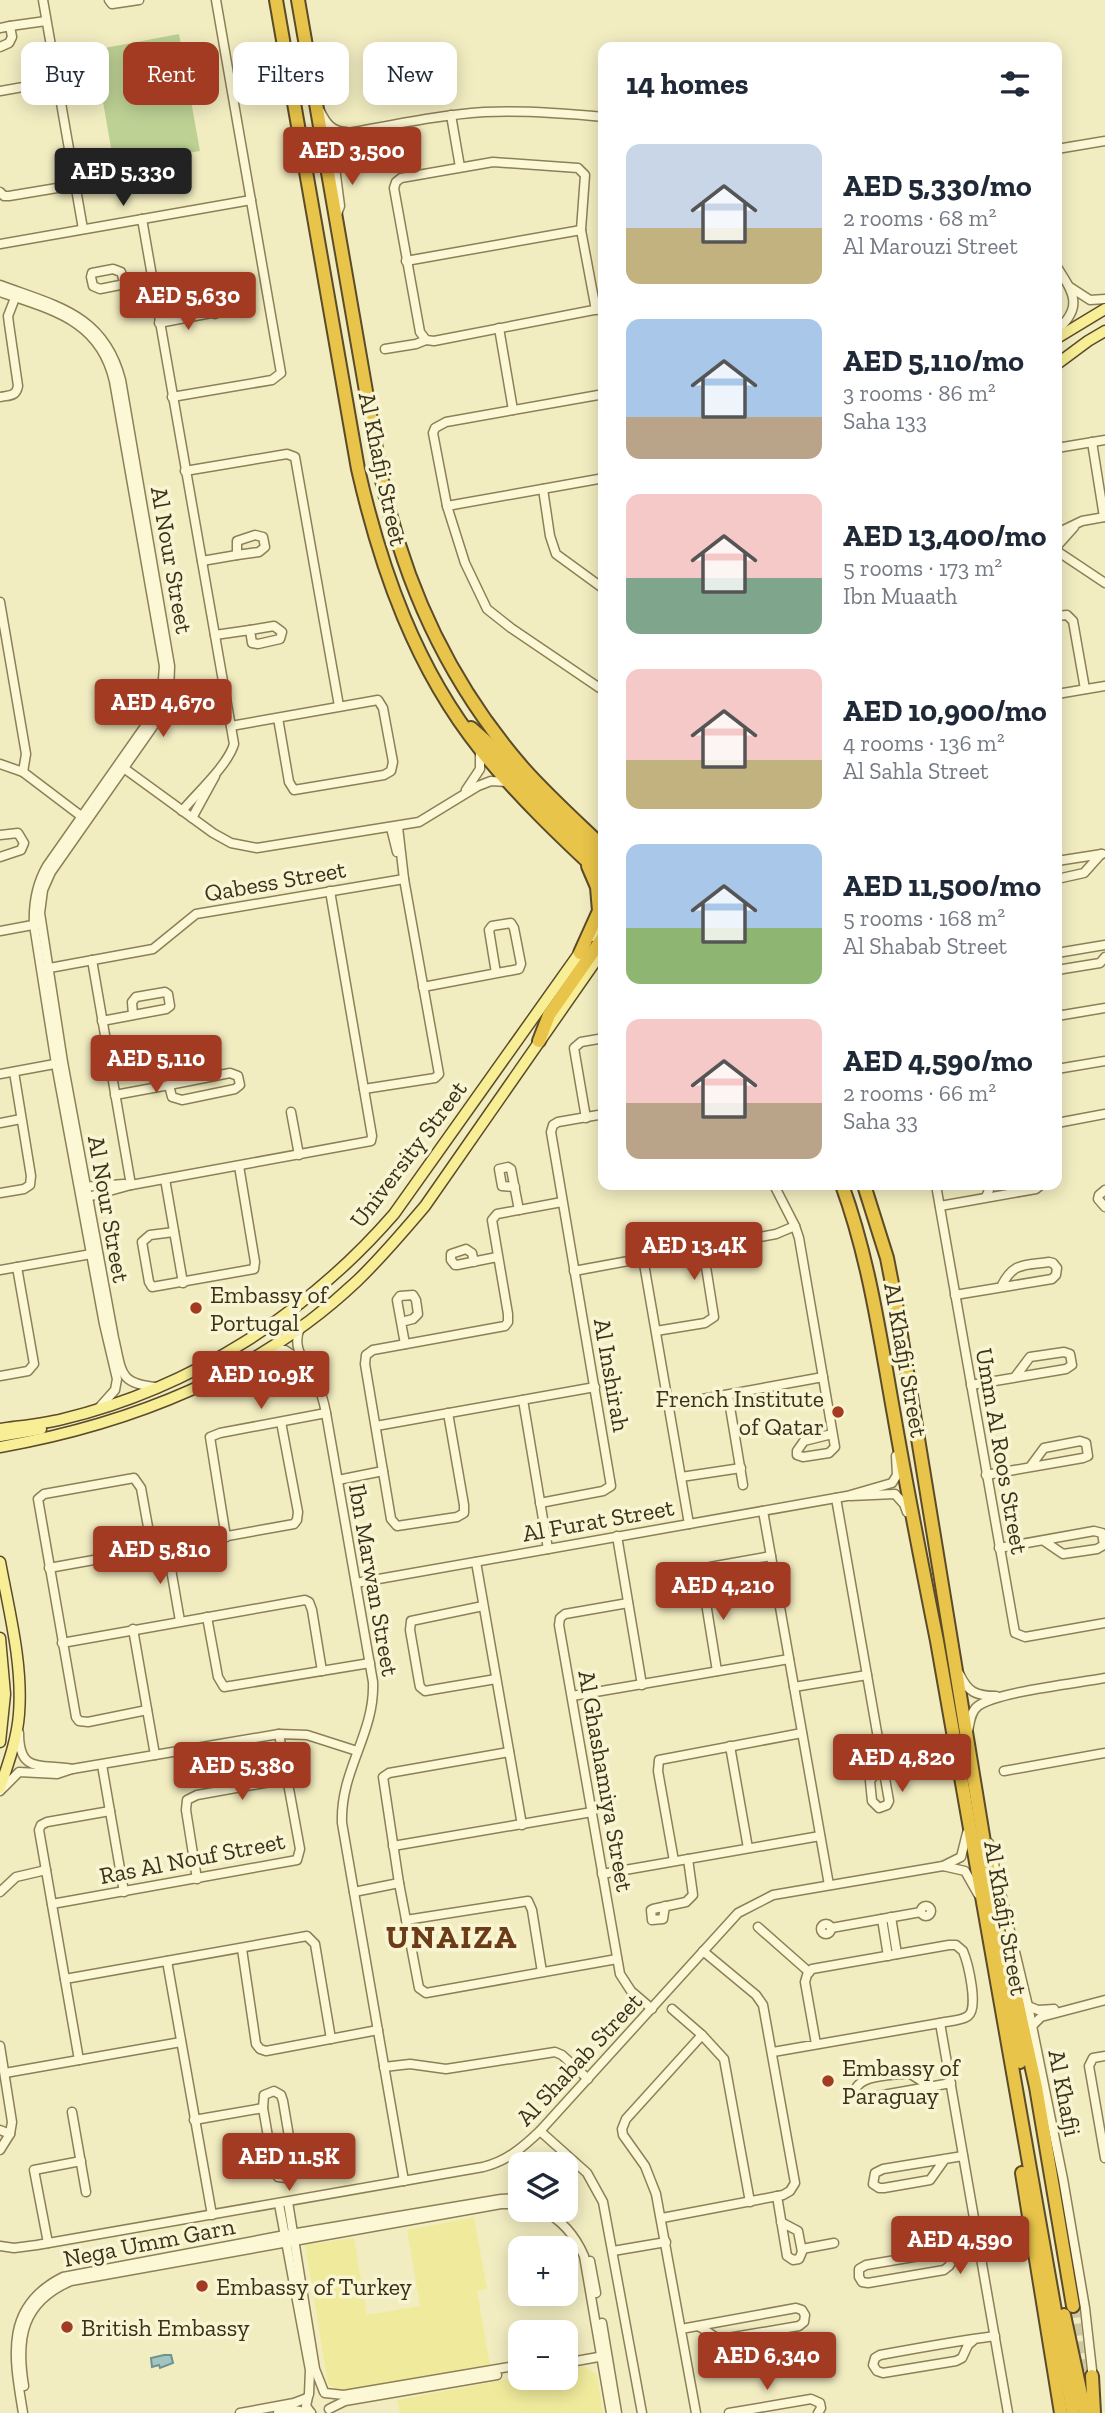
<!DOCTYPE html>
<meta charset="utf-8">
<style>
body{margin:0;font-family:"Zilla Slab",serif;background:#f2f2f3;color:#1f2937;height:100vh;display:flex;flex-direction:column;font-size:26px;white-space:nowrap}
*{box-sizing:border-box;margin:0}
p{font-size:23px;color:#747a83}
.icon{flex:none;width:38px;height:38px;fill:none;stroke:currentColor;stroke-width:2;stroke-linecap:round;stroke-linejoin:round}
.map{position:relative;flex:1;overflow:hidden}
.details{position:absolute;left:598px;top:42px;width:464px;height:1148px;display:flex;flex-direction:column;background:#fff;border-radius:14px;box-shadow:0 4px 18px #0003}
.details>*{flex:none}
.guide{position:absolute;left:21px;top:42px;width:472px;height:63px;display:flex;gap:14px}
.fabs{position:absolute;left:508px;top:2152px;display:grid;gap:14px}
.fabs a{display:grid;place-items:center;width:70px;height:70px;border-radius:14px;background:#fff;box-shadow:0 4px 18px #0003;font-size:35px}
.price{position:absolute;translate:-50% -60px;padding:0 16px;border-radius:7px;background:#a23b21;color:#fff;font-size:23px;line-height:46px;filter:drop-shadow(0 2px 4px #0008)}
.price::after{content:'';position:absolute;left:50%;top:42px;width:21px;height:16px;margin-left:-10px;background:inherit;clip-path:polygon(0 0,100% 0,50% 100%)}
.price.current{background:#222;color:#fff}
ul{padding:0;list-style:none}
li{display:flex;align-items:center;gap:21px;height:175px;padding:0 28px}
li span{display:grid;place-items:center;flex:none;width:196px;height:140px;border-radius:14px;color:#555}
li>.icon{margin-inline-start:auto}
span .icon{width:84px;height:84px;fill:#fffc;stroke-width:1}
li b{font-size:30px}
h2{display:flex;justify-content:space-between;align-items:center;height:84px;padding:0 28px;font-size:30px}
.pill{padding:0 24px;border-radius:14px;background:#fff;box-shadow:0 4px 18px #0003;font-size:24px;line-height:63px}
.pill.current{background:#a23b21;color:#fff}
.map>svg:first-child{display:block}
.green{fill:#bdd194}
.sand{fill:#f0eb9c}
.water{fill:#a4c4c1;stroke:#6a9391;stroke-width:2}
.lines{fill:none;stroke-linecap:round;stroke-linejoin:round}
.highway-tunnel{stroke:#cec8a0;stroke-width:12;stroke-dasharray:12 6;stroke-linecap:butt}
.minor-casing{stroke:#8d7f57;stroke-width:11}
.major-casing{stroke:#5b4b2b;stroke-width:13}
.highway-casing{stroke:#5b4b2b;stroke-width:16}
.minor{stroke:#fcf8d5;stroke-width:8}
.major{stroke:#f8ee96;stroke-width:10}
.highway{stroke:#e9c44a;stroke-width:12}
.poi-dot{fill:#a23b21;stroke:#f9f5d2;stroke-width:2.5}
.labels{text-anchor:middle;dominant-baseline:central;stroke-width:7;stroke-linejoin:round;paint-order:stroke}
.street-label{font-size:24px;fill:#3c321c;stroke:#f9f5d2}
.poi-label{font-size:24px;fill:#3c321c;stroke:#f9f5d2;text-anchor:start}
.district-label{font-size:32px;font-weight:bold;letter-spacing:2px;fill:#6c3b18;stroke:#f9f5d2}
</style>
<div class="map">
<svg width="1105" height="2413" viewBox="0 0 1105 2413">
<rect width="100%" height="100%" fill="#f2edc1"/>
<path class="green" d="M179 34 200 151 114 165 94 50Z"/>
<g class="sand">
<path d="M474 2217 487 2289 477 2291 490 2365 339 2391 328 2384 305 2245 354 2238 367 2315 420 2306 407 2230Z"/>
<path d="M584 2366 597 2375 603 2413H400L397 2400 520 2377 565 2378V2369Z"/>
</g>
<path class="water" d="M164 2355H171L173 2363 160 2368 159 2365 152 2367 151 2358Z"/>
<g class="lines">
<path class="highway-tunnel" d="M1073 2306 1081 2378"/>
<defs>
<g id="minor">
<path d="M43 0 83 229"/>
<path d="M109 0 112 4 139 0"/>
<path d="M10 26 46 21"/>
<path d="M0 28 10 26 12 37 9 43 0 47"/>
<path d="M0 91 57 81"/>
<path d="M320 111C326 123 331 131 346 132"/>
<path d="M451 115 460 167"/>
<path d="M1057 149 1105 141"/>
<path d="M0 192 4 196H9L75 185"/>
<path d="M337 214 340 206 332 144 335 139 349 133C393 125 438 115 484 112 524 110 564 113 604 117"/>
<path d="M142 219 234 744C228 765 197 793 182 811"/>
<path d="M0 244 251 200"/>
<path d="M406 261 581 230"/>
<path d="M1057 267C1073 292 1084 307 1057 330"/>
<path d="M113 269 121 272 125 284 100 289 93 286 91 277 92 273Z"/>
<path d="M212 282 220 285 224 304 222 311 215 314 208 311 205 287Z"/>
<path d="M125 284 152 279"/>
<path d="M0 285C56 306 104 314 121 380L170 666 169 692 161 715 51 872 43 890 40 913 63 1062 114 1338C122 1371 118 1384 156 1387"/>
<path d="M1070 287 1090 300 1105 299"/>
<path d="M0 292C52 310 100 320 114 381L164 666 162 692 155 712 47 866C36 885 33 904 34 925L56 1064 104 1324 117 1379 115 1390 98 1409"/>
<path d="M596 310 581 230 585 175 578 168 493 162 401 178 396 182 394 188 420 332 426 340 434 341 604 308"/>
<path d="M159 323 211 313"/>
<path d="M499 328 513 410"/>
<path d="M385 349 416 344 426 340"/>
<path d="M604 394 446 422 435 428 433 433 447 506 465 563 487 609 511 628 604 691"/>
<path d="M0 397C9 395 16 397 18 386L9 324 8 316 15 298"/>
<path d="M172 397 272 380 281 373 216 0"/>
<path d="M1092 442 1104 517"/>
<path d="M1057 448 1105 440"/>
<path d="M185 471 287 454 295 457 339 706"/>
<path d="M543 489 550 536 556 554 604 589"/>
<path d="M447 506 604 478"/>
<path d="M1057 533 1082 521 1105 517"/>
<path d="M255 535 263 537 265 547 259 552 237 555V541Z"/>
<path d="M1057 546 1074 527"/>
<path d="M1057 551 1105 583"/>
<path d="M202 561 237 555"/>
<path d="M0 602 26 754 23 772"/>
<path d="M1057 616 1067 615 1073 621 1085 689"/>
<path d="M274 626 282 632 280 639 258 644 252 643 250 630Z"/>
<path d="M215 635 250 630"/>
<path d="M1057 694 1105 686"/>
<path d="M231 726 378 700 383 708 393 762 391 771 384 775 294 790 289 782 278 718"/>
<path d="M0 764 23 772 85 819"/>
<path d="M121 766 213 833 231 843 257 848 419 822 478 786 491 781 507 782"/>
<path d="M466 790 480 769V749"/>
<path d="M192 818 215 776"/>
<path d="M391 828 397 852"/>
<path d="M0 835 18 833 24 843 21 850 0 857"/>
<path d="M1057 861 1102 854"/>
<path d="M1057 879 1084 873 1101 854"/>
<path d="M0 931 38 924"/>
<path d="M1057 953 1105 945"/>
<path d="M92 960 131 1185"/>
<path d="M44 969 153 949 196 914 404 879"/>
<path d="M1057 970 1100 963 1105 957"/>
<path d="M423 987 519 969 521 964 514 928 511 923 492 926 489 930 496 973"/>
<path d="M1057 1016 1105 1008"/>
<path d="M102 1021 166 1009 170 1006 168 994 165 992 136 997 132 1002 133 1015"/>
<path d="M1057 1069 1105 1061"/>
<path d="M230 1073 238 1076 240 1085 235 1089 182 1100 172 1097 169 1085Z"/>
<path d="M0 1074 60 1063"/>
<path d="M364 1089 435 1078 439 1074 404 879 398 827"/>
<path d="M115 1095 169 1085"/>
<path d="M291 1112 299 1155"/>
<path d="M586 1118 574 1048 581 1042 604 1038"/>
<path d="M0 1123 21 1119"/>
<path d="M1057 1123 1105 1114"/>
<path d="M165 1179 183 1283"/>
<path d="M774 1185 795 1226 799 1238 835 1447 829 1453 803 1457 797 1455V1451L804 1441 832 1434"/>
<path d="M936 1185 1015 1633 1025 1637 1105 1623"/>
<path d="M81 1187 124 1184"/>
<path d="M515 1187 502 1186 499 1169 508 1167 511 1169 519 1210"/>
<path d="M1105 1190 1099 1195 1098 1199 1105 1207"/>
<path d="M0 1193 24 1189 30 1185 31 1176 14 1072"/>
<path d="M986 1197 991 1185"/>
<path d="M84 1198 131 1185 371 1141 372 1136 330 891"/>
<path d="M940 1206 1036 1189 1041 1185"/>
<path d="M174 1232 150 1235 142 1242 149 1282 152 1287 254 1269 255 1262 239 1166"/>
<path d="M643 1258 689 1524"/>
<path d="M474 1262 472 1253 466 1249 451 1254V1260L455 1265H457L497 1257"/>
<path d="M0 1270 97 1253"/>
<path d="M574 1271 776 1234 795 1226"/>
<path d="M955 1295 1052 1279 1056 1275 1057 1268 1053 1263 1049 1262C1023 1266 1013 1262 1001 1287"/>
<path d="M401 1322 413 1319 418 1314 416 1300 413 1295 400 1296 397 1300 405 1344"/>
<path d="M300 1328C291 1349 306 1362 315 1380 321 1391 324 1402 326 1413L373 1682C375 1734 340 1770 342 1823L404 2181"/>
<path d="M656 1331 705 1323 714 1317 703 1248"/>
<path d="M266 1350H285L302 1361"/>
<path d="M0 1376 28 1371 34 1364 17 1267"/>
<path d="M971 1385 1066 1369 1072 1365 1070 1354 1064 1352 1030 1357 1015 1377"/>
<path d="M728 1395 743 1485"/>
<path d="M523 1400 548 1549"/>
<path d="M669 1405 823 1377"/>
<path d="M448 1413 464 1505V1513L457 1517 397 1526 391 1519 365 1364 366 1355 373 1350 505 1326 508 1322V1314L492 1220 497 1214 562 1202"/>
<path d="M376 1426 595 1387"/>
<path d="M986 1475 1083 1458 1088 1456 1086 1443 1080 1441 1044 1448 1030 1467"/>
<path d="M681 1477 741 1468"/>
<path d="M338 1480 383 1471"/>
<path d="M850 1496 895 1494 904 1504 907 1512"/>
<path d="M836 1498 889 1801 887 1805 879 1808 872 1801 870 1781 882 1763"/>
<path d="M540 1503 603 1491 611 1486 551 1132 553 1125 558 1122 604 1114"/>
<path d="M763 1511 829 1885"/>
<path d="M617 1536 642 1685"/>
<path d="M226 1537 210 1437 220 1433 326 1413"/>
<path d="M167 1546 180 1621"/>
<path d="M999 1548 1094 1531 1102 1533 1104 1545 1097 1549 1063 1554 1044 1541"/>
<path d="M476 1562 522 1825"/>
<path d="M49 1568 294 1524 297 1520 298 1512 281 1422"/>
<path d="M356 1583 847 1496 892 1483 897 1475 896 1456"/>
<path d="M628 1603 565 1614 560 1618 559 1625 620 1974 631 1991 652 2009"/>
<path d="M483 1606 411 1621 410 1630 419 1682 420 1687 425 1691 496 1679"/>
<path d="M207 1617 218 1677 224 1687 370 1663"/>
<path d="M133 1629 155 1755"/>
<path d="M62 1643 305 1600 309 1602 312 1610 322 1671"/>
<path d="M717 1671 701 1572 710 1567 771 1556"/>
<path d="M960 1675C968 1692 976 1696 996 1696"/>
<path d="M794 1687 867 1675"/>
<path d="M572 1696 789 1659"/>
<path d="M147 1710 88 1722 79 1721 76 1717 38 1499 44 1494 134 1478 141 1488 152 1549"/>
<path d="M968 1731C970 1723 970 1712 978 1706 996 1692 1079 1683 1105 1678"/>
<path d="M19 1733C19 1775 42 1763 72 1769"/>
<path d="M730 1746 748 1848"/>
<path d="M509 1752 389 1773 383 1777 399 1883 419 1988 426 1993 617 1959"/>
<path d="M102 1765 124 1892"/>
<path d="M1004 1771 1105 1753"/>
<path d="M0 1791 19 1772 57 1774 72 1769 279 1734 307 1735 357 1751"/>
<path d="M989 1843 1028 2006 1063 2179 1085 2308 1093 2379"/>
<path d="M393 1846 592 1812"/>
<path d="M674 1861 658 1771 659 1760 802 1733"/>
<path d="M943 1866 965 1871 978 1894"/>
<path d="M602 1874 820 1836"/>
<path d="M197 1879 186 1810 187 1800 197 1795 287 1779"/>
<path d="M0 1892 16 1877 46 1870"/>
<path d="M354 1892 399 1883"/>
<path d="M52 1904 297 1860 300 1849 279 1734"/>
<circle cx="926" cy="1911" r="5"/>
<path d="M665 1906 663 1919 652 1920 651 1910 653 1909 686 1902 693 1895 688 1859"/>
<path d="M891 1917 897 1954"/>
<path d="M882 1919 888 1956"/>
<path d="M406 1920 528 1901 532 1910 542 1972"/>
<circle cx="826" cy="1929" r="5"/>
<path d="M758 1927 809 1972"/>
<path d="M831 1928 921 1912"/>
<path d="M242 1949 256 2044 260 2049 266 2051 378 2030"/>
<path d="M167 1961 212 2215"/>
<path d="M65 1979 307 1936 315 1944 331 2039"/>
<path d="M1028 2006 1038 2010 1054 2009"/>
<path d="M672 2009 702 2035 724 2059 750 2202"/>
<path d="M940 2023 1008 2413"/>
<path d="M1032 2026 1041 2017 1105 2000"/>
<path d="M0 2046 12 2122 10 2134 0 2150"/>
<path d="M773 2052 940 2023C949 2021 961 2021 968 2016 979 2008 968 1963 963 1951L956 1945H949L812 1969 807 1975 805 1982 816 2044"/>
<path d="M1105 2056 1093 2058 1089 2066 1105 2158"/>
<path d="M79 2060 39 1830 41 1825 47 1822 110 1811"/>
<path d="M384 2067 410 2064 446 2069 555 2052 562 2055 588 2079"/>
<path d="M5 2073 181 2042"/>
<path d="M931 2087 909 2073C893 2076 859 2074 855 2091L859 2097 866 2098 951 2083"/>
<path d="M274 2091 281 2095 283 2101 294 2166 293 2174 286 2178 278 2177 274 2171 263 2108 264 2095Z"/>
<path d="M72 2112 86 2192"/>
<path d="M194 2120 263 2108"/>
<path d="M0 2130 10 2134"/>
<path d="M540 2131 587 2173 603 2202 642 2413"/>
<path d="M945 2159 930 2180 884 2188H879L873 2184 875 2173 883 2169 963 2156"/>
<path d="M777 2196 787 2256 793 2260 799 2259 802 2252 798 2231 781 2222"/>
<path d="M288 2202 315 2369 324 2392"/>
<path d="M279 2204 310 2370 309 2394"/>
<path d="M542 2210C562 2220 575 2235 584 2256L611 2413"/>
<path d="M662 2218 783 2195 790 2191 795 2183 763 2005 756 1995 703 1951"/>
<path d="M48 2243 34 2170 81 2161"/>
<path d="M0 2246 14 2248 37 2245 483 2167C507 2161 522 2148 540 2131L738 1913 773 1895 943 1866 961 1857 967 1833"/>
<path d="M802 2249 834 2243"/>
<path d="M959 2250 949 2266 944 2270 868 2283 862 2282 859 2277V2269L866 2265 979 2246"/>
<path d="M613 2251 666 2242"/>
<path d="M590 2261 596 2293"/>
<path d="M602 2323 617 2413"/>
<path d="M681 2329C720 2322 758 2315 796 2308L802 2310 805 2315 804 2322 799 2326 722 2339C712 2338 707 2329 697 2326"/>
<path d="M975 2339 968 2345 962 2358 956 2361 883 2373 877 2371 873 2365 875 2358 880 2355C918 2348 956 2341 995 2336"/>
<path d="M565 2363 604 2356"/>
<path d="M24 2386C16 2338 22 2302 71 2281L501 2204H520"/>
<path d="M325 2393 344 2395 520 2365"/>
<path d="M308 2397 306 2406 311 2413"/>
<path d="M329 2409 345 2401 497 2375"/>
<path d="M23 2413C14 2358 3 2307 63 2277L285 2235 501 2199 520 2198"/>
<path d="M240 2413 294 2403 307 2398"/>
<path d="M278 2413 294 2410 311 2413"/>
<path d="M696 2413 656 2194 645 2166 623 2135 622 2129 626 2119 702 2035"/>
<path d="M729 2413 811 2399 820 2403 821 2408 818 2413"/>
</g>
<g id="major">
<path d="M1057 338 1105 309"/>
<path d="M1057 364 1088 341 1105 331"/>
<path d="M592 936 604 919"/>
<path d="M0 1429C21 1426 43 1424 63 1419 192 1388 308 1313 394 1214L583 948"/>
<path d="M0 1436 41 1429"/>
<path d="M0 1447C130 1424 259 1374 357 1281 381 1258 403 1232 425 1206L604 949"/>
<path d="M0 1562C9 1611 23 1664 19 1714 17 1740 8 1764 0 1788"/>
<path d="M0 1638 5 1694 0 1742"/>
</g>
<g id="highway">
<path d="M276 0 358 469C381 570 416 669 481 750 518 796 561 837 604 877"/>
<path d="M298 0 379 466C401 578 448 682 524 769 549 797 577 822 604 848"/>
<path d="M471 728 489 744 549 811 604 863"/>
<path d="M580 953 599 911 597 887 588 866"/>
<path d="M539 1041 549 1015 604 936"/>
<path d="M842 1185C869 1259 880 1337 894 1415 907 1490 922 1566 937 1641L1073 2413"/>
<path d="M864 1185 887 1258 896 1304 1020 2062"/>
<path d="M1017 2001 1036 2087 1073 2306"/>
<path d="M1022 2173 1061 2413"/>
<path d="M1064 2315 1085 2413"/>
<path d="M1092 2376 1094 2413"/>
</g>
</defs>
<use href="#minor" class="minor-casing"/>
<use href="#major" class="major-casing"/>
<use href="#highway" class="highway-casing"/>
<use href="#minor" class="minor"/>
<use href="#major" class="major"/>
<use href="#highway" class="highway"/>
</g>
<g class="poi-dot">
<circle cx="196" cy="1308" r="7"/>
<circle cx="838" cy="1412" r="7"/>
<circle cx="828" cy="2081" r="7"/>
<circle cx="202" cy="2286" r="7"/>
<circle cx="67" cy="2327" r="7"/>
</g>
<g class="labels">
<g class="street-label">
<text transform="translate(383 469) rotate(78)">Al Khafji Street</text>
<text transform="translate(172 560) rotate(80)">Al Nour Street</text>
<text transform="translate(275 881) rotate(-10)">Qabess Street</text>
<text transform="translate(408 1154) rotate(-53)">University Street</text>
<text transform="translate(109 1209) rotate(80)">Al Nour Street</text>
<text transform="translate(906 1360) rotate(80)">Al Khafji Street</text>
<text transform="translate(612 1375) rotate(80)">Al Inshirah</text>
<text transform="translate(1002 1451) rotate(80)">Umm Al Roos Street</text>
<text transform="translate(598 1520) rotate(-10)">Al Furat Street</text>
<text transform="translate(374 1580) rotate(80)">Ibn Marwan Street</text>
<text transform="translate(606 1781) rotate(80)">Al Ghashamiya Street</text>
<text transform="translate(192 1858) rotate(-11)">Ras Al Nouf Street</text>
<text transform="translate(1006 1918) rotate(80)">Al Khafji Street</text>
<text transform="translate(579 2059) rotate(-47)">Al Shabab Street</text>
<text transform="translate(1065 2093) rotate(79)">Al Khafji</text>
<text transform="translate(149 2242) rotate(-11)">Nega Umm Garn</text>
</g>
<g class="poi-label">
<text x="210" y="1294">Embassy of<tspan x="210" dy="28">Portugal</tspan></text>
<text x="824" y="1398" text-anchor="end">French Institute<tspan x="824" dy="28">of Qatar</tspan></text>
<text x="842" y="2067">Embassy of<tspan x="842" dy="28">Paraguay</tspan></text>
<text x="216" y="2286">Embassy of Turkey</text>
<text x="81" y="2327">British Embassy</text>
</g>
<g class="district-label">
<text x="452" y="1937">UNAIZA</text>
</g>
</g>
</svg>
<div class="fabs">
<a><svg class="icon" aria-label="layers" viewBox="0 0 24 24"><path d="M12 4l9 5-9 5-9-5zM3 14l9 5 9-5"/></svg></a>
<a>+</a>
<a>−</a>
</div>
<b class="price" style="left:352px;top:187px">AED 3,500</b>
<b class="price current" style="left:123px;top:208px">AED 5,330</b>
<b class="price" style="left:188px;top:332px">AED 5,630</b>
<b class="price" style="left:163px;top:739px">AED 4,670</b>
<b class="price" style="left:156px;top:1095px">AED 5,110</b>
<b class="price" style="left:694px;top:1282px">AED 13.4K</b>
<b class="price" style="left:261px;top:1411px">AED 10.9K</b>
<b class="price" style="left:160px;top:1586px">AED 5,810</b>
<b class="price" style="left:723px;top:1622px">AED 4,210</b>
<b class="price" style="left:902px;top:1794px">AED 4,820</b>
<b class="price" style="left:242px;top:1802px">AED 5,380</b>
<b class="price" style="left:289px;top:2193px">AED 11.5K</b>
<b class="price" style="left:960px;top:2276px">AED 4,590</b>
<b class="price" style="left:767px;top:2392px">AED 6,340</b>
<div class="guide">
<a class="pill">Buy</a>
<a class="pill current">Rent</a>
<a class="pill">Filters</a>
<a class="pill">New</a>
</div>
<section class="details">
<h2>14 homes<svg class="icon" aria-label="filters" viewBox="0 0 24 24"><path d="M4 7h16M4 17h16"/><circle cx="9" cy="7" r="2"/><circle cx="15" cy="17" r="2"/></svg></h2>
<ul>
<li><span style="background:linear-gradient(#c9d6e8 60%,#c2b280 0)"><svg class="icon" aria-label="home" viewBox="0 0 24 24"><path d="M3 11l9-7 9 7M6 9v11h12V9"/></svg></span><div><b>AED 5,330/mo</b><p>2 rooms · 68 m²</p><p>Al Marouzi Street</p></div></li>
<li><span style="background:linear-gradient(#a9c7e8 70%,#b9a48a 0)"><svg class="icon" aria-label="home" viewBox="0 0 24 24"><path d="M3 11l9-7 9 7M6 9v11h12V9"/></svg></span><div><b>AED 5,110/mo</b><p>3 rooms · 86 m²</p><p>Saha 133</p></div></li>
<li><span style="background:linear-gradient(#f6c9c9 60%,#7fa58c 0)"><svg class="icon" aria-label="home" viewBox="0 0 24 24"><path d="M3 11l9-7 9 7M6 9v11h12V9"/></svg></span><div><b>AED 13,400/mo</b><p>5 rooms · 173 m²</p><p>Ibn Muaath</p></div></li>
<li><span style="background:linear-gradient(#f6c9c9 65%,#c2b280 0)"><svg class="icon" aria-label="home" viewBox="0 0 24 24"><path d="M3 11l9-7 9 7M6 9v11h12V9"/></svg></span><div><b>AED 10,900/mo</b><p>4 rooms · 136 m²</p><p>Al Sahla Street</p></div></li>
<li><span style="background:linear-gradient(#a9c7e8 60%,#8fb573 0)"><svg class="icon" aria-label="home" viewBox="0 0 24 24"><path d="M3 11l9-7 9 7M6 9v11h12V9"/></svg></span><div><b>AED 11,500/mo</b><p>5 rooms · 168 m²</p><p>Al Shabab Street</p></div></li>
<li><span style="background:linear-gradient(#f6c9c9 60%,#b9a48a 0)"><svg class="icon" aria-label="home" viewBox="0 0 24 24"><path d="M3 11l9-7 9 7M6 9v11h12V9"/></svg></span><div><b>AED 4,590/mo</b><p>2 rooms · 66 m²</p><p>Saha 33</p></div></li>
</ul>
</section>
</div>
